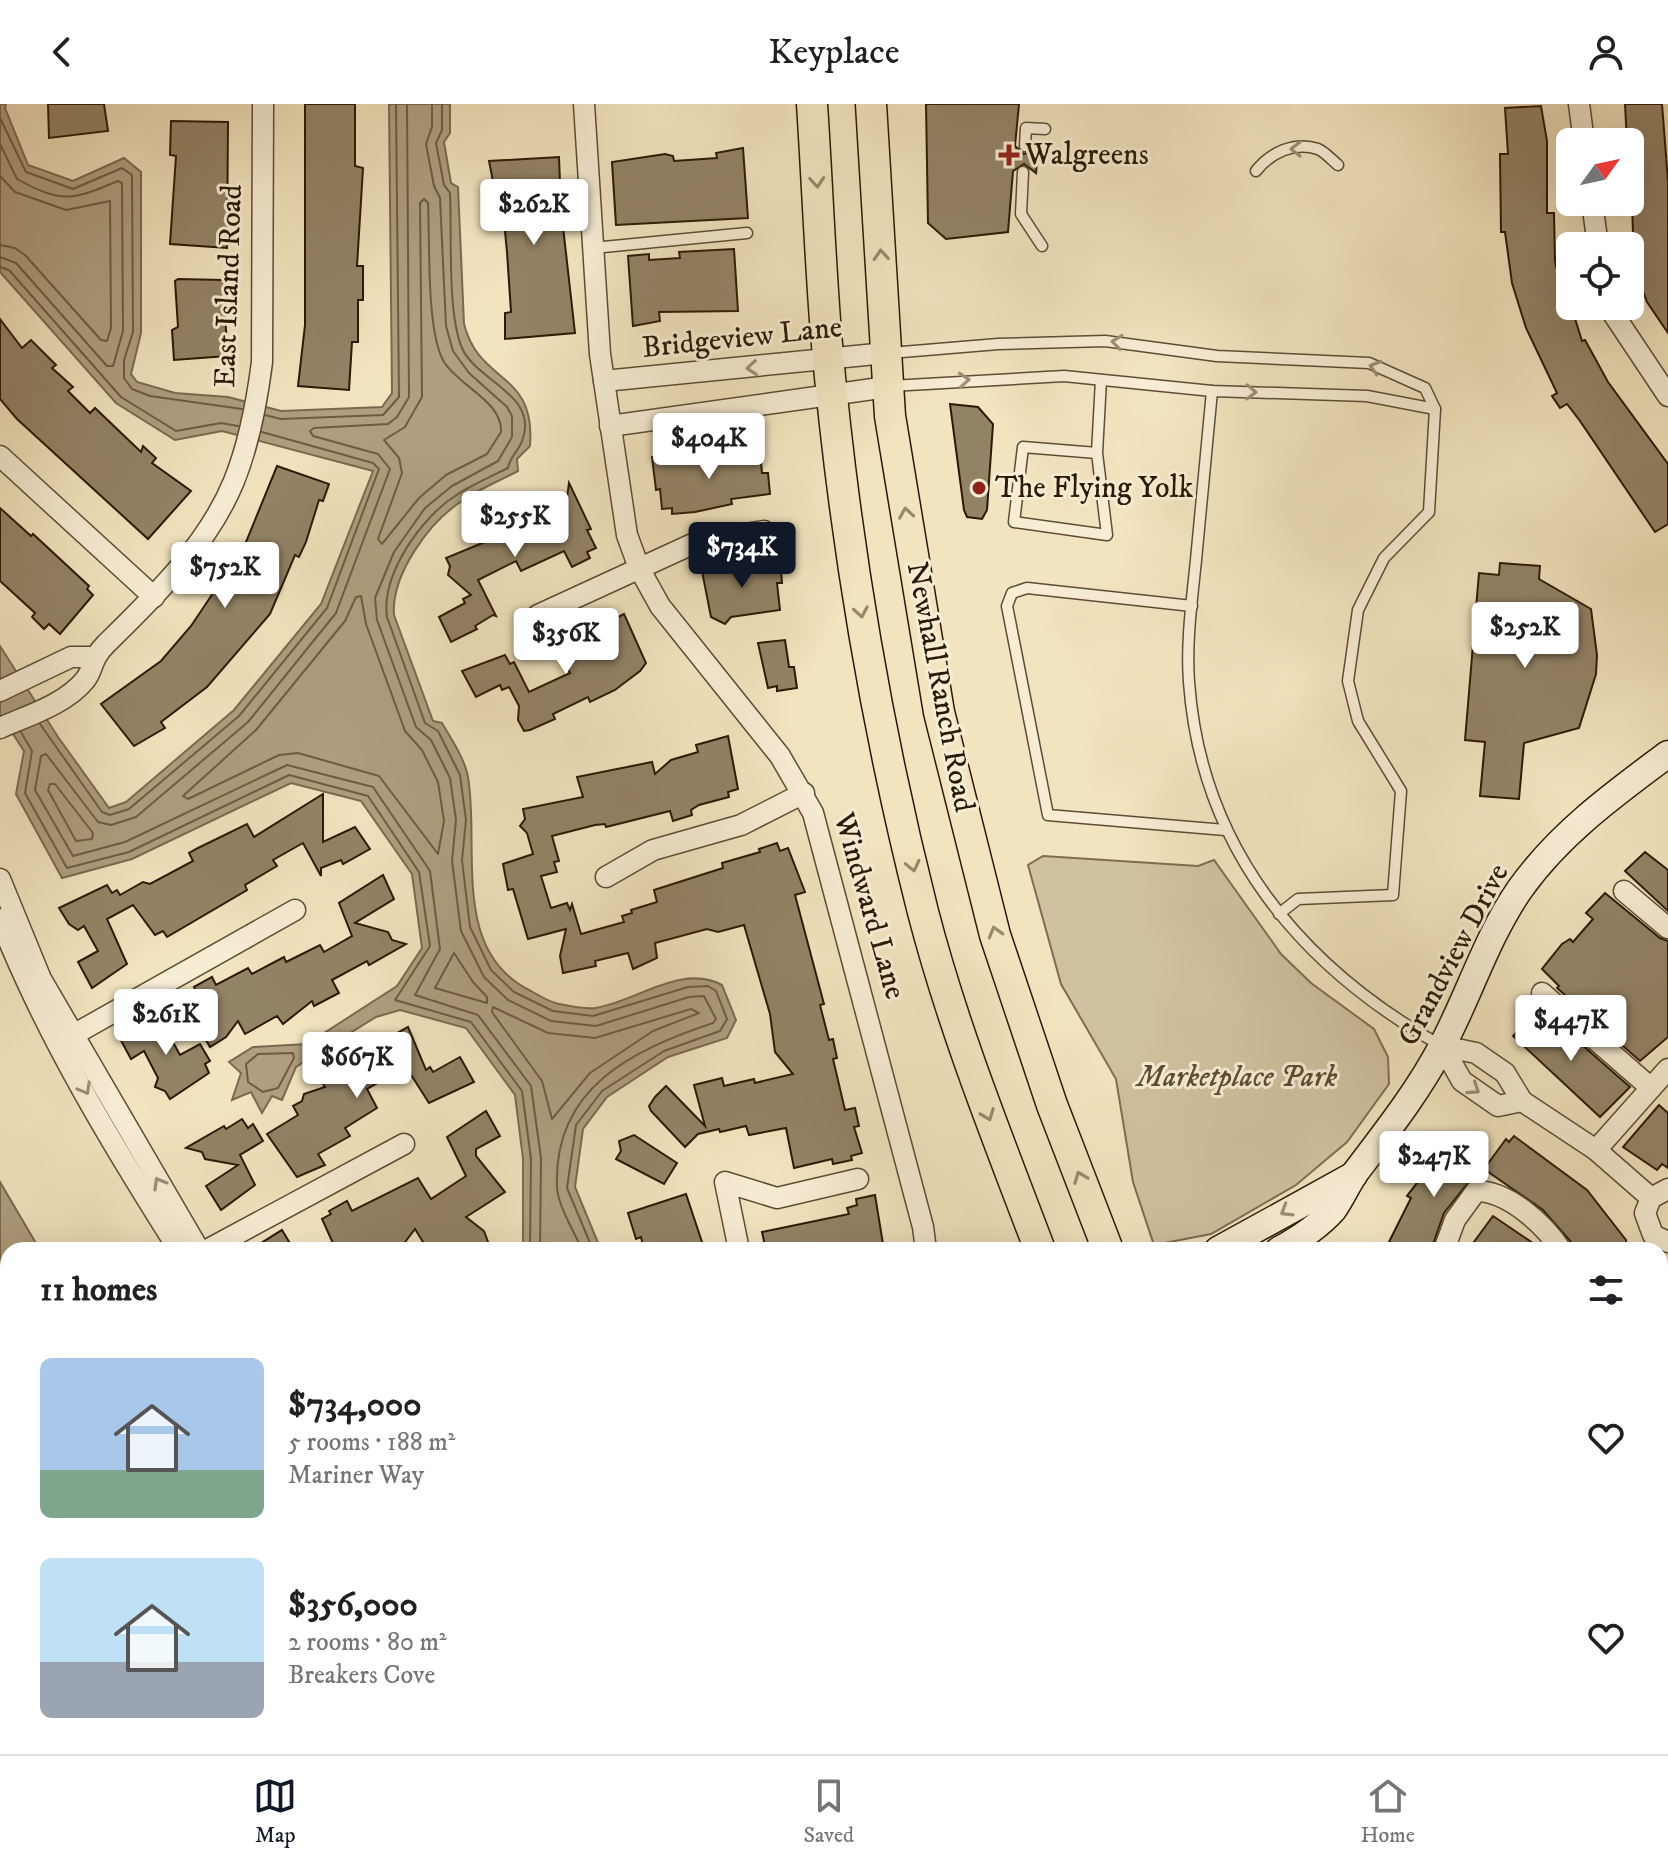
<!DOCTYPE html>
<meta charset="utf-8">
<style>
body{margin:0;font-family:"IM FELL DW Pica",serif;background:#f6f6f6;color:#202124;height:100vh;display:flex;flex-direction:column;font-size:30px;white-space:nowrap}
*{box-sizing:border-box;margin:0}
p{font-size:26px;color:#757577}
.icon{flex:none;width:44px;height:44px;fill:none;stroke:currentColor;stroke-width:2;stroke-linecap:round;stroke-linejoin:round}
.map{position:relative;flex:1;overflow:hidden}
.drawer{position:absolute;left:0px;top:1138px;width:1668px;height:512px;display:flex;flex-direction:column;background:#fff;border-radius:24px 24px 0 0;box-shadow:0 8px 32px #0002}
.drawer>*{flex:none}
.needle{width:52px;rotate:57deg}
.controls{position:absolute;left:1556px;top:24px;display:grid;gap:16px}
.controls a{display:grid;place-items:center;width:88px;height:88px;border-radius:12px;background:#fff;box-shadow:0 8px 32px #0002;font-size:40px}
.price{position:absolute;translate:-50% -68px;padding:0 18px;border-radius:8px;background:#fff;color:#222;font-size:26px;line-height:52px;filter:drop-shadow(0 2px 4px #0008)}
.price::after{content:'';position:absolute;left:50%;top:48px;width:24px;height:18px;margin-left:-12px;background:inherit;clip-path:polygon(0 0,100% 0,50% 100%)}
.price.selected{background:#111827;color:#fff}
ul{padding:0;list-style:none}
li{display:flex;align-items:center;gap:24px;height:200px;padding:0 40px}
li span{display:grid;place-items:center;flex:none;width:224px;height:160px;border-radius:12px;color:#555}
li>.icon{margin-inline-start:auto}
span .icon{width:96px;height:96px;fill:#fffc;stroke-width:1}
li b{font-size:34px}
h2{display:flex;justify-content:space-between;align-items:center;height:96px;padding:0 40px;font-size:34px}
header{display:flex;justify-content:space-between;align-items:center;height:104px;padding:0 40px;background:#fff;font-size:36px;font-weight:600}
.menu{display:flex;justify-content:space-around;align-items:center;height:112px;border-top:2px solid #e0e0e0;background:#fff;font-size:22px;color:#757577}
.menu a{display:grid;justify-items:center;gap:4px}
.menu .selected{color:#111827}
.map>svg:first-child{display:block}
.green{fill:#d0c19f;stroke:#7e6d52;stroke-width:2}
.water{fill:#af9f80;stroke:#7b694f;stroke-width:2}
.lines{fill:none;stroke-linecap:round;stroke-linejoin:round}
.shore{stroke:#6e5c42;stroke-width:2}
.building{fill:#938366;stroke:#2c1905;stroke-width:2}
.lane-casing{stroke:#5e4c34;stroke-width:13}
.street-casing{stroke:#5e4c34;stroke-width:23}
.secondary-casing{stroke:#2c1905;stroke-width:29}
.primary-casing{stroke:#2c1905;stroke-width:33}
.lane{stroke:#f7edd5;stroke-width:10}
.street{stroke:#f7edd5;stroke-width:20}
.secondary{stroke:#f7edd5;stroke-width:26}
.primary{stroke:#f2e4bf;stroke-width:30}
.oneway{stroke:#9c8e77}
.oneway2{stroke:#99896b}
.poi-dot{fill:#8f2418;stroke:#f7edd5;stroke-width:3}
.labels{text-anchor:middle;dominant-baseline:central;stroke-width:6;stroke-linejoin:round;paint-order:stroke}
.poi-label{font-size:30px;fill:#2c1905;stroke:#f7edd5;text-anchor:start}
.street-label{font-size:30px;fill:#2c1905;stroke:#f7edd5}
.park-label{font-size:30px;font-style:italic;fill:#5d4b33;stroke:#f7edd5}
</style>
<header><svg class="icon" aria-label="back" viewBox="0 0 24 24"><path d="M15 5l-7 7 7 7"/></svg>Keyplace<svg class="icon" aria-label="person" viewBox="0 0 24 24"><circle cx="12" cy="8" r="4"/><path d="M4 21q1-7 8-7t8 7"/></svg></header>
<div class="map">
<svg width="1668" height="1650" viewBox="0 0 1668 1650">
<rect width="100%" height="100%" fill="#f2e4bf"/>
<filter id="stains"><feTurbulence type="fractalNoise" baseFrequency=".0025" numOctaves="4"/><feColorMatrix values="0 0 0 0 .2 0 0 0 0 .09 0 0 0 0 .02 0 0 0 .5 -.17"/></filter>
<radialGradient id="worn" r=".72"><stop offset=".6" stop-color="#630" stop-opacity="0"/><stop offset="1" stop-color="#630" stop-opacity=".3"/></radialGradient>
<g class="green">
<path d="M1043 752 1198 762 1214 756 1281 850 1311 879 1374 925 1388 953 1389 980 1347 1038 1296 1081 1211 1130 1154 1141 1133 1078 1116 975 1061 880 1028 761Z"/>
<path d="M870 1642H1187L1189 1650H869Z"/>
</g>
<g class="water">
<path d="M0 0H6L5 4 28 61 73 77 124 54 141 68V229L131 270 137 278 175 289 228 293 281 307 382 303 392 289 389 0H450V29L444 38 451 79 458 83 464 220C480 282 536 266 530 342L517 355 518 367C499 377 479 385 462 397 429 418 391 471 394 511L433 617 442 619C451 635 465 655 468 673 480 744 450 848 531 887 540 892 549 898 559 900 569 902 585 905 595 904 635 898 682 859 722 881L736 916 727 934 668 953 607 993 583 1025 575 1083 601 1146H523V1055L515 991 466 924 400 906 376 913 296 963 282 996 272 992 262 1009 251 988 232 996 241 969 229 958 253 943 307 940 397 882 422 844 412 770 361 697 291 679 132 755 62 774 16 690 24 647 0 610V542L58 633 109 704 126 698 234 606 321 500 373 367 222 327 175 336 116 299 0 168Z"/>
<path d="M0 1078 40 1146H8V1642H336L339 1650H0Z"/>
</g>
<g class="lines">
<g class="shore">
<path d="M407 0 409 293 397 313 388 320 314 324 310 327 313 332 378 350 390 365 336 509 248 618 136 713 111 721 98 718 46 650 41 652 35 686 73 752 125 738 287 661 373 683 430 767 440 845 415 891 478 911 531 982 541 1054 540 1146"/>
<path d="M432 0V23L426 40 434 82 440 94 446 222 453 247 469 269 507 303 512 312V333L498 357 452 382 425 404 394 448 375 494 377 516 416 623 431 636 450 674 456 716 452 757 461 827 484 873 508 896 551 917 596 922 689 893 704 892 716 915 713 919C632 946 553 984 557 1083 558 1103 575 1128 582 1146"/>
<path d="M442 0V26L436 39 444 81 450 89C452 130 447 209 462 244 476 277 540 291 522 337 518 348 510 352 508 364 492 372 474 380 458 390 422 412 381 470 387 513L425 619 438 627 460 671 466 716 462 756 470 823 491 866 514 888 553 907 593 912 688 883 708 882 716 887 727 915 720 927 664 947 602 987 576 1021 567 1084 593 1146"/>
<path d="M0 14 26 68 73 85 122 64 132 71 133 228 124 256V274L132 285 150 292 242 305"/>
<path d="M0 40 17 75C62 100 73 96 118 77L122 79 123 227 113 262H107L16 159 0 153"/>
<path d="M0 72 15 88 66 106 110 97 111 224 107 237 101 236 25 151 15 144 0 141"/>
<path d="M424 95 428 99C430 137 426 228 444 258 459 282 503 298 501 328L487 350 446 371 419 394 382 440 378 435 402 369 399 354 384 336 405 323 422 293 420 99Z"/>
<path d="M0 163 9 166 121 293 176 327 221 319 238 322"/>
<path d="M265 311 281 315 383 311 399 293 396 0"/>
<path d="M361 492 366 520 405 627 422 646 438 678 444 717 438 750 379 672 298 649 279 651 188 695 183 692 256 626 345 517 356 493Z"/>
<path d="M40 620 102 708 110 711 129 705 239 612 327 504 379 365 373 359 262 328"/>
<path d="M21 628 32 647 25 689 67 764 129 748 289 671 368 692 419 768 430 842 395 896 471 918 522 987 531 1055 530 1146"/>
<path d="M50 680H55L93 729 92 735 76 737 48 686Z"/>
<path d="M454 849 473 878 487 893V899L435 884Z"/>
<path d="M493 903 548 929 595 934 691 905 699 909 653 927 590 969 552 1015 542 977 492 908Z"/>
<path d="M293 949 294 954 278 984 263 988 248 978 246 960 258 950Z"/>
</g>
</g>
<g class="building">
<path d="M48 0H104L108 27 49 34Z"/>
<path d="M305 0H355V62L363 64 357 162H363V196H358V238H352L349 286 298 282 305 221Z"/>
<path d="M926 0H1019L1015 42 1024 50 1038 44 1036 69 1024 60 1013 67 1008 128 946 135 928 119Z"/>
<path d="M1625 0H1662L1668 77V229L1647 198 1630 151V130H1633L1630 38H1627Z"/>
<path d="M1541 2 1547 37V109H1554L1555 157 1564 197 1569 195 1582 237 1585 236 1608 278 1668 360V420L1655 428 1580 317 1567 300 1560 304 1552 292 1557 289 1526 224 1512 179 1505 128H1501L1500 50H1508L1505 4Z"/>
<path d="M171 17 228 18 227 144 170 140 176 52 170 51Z"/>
<path d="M743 44 748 114 616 121 612 58 665 50 673 52 674 57 717 54 716 49Z"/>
<path d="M559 53 561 105 575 229 505 235V209L511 208 507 148 503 107 499 108 489 57Z"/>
<path d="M734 145 738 207 659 208 660 217 633 222 628 152 649 150V156L680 154 679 148Z"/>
<path d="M178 175 224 176 227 252 174 256 172 226 178 223 175 177Z"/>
<path d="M0 215 22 244 31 236 56 261 52 264 73 283 68 287 90 309 95 304 141 348 143 342 156 354 152 359 191 387 148 435 17 315 0 295Z"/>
<path d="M950 300 978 303 993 320 987 406 982 415 967 413 964 406Z"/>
<path d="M760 346 762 369H768L770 390 731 395 732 400 695 408 672 410V404L662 405 660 385 656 386 652 353 671 351 678 356Z"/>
<path d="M277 362 329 380 323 397 319 396 306 438 299 453 295 451 270 510 207 583 161 618 165 624 134 642 101 600 161 557 191 522 244 443Z"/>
<path d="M569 379 591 425 587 426 596 444 587 448 590 454 572 463 564 447 521 467 516 457 478 476 496 512 493 511 475 522 477 525 451 538 439 513 465 499 463 495 471 491 448 471 450 462 446 454 509 428 504 418 530 406 536 420 556 410 559 403 566 401Z"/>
<path d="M0 404 31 432 33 430 89 482 87 485 93 491 60 530 49 520 44 525 32 513 35 509 0 477Z"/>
<path d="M780 456 782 479H777L780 506 731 513 725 520 711 513 701 462 721 459 722 466H731Z"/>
<path d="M1500 459 1540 462 1539 475 1591 505 1597 551 1596 570 1579 624 1524 639 1519 695 1480 692 1485 638 1465 636 1479 469 1499 471Z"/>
<path d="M624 510 646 559 640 567 615 586 590 598 588 593 553 610 555 615 530 626 524 627 518 616 519 602 509 583 502 586 500 581 476 593 462 567 505 551 510 560 514 558 529 588 570 569 564 556 605 536 601 529 610 525 607 519Z"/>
<path d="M785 536 789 563H794L797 584 777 587V582L768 584 758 539Z"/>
<path d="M728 632 738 685 728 688 729 693 699 701 691 706 692 711 673 717 670 707 606 723 605 720 595 721 552 732 559 757 554 758 557 768 541 772 551 804 567 799 570 806 572 800 581 830 624 818 622 812 632 809 631 806 657 798 654 786 723 764 722 759 760 748 759 745 777 739 780 747 788 744 805 788 795 791 824 900 820 901 829 936 833 935 837 954 833 955 845 1006 855 1004 859 1022 854 1023 862 1049 851 1052 852 1056 833 1060 832 1055 794 1064 786 1024 749 1031 746 1022 720 1028 719 1025 698 1030 685 1043 651 1007 649 1002 655 993 666 982 705 1022 694 981 722 974 724 982 754 975 755 979 793 970 775 948 770 910 744 821 718 828 707 825 655 839 657 854 633 865 628 849 595 857 596 862 563 869 560 852 566 825 528 835 513 785 508 786 503 760 533 750 527 729 520 722 525 715 523 705 583 693 577 673 652 658 655 670 671 656 698 648 696 641Z"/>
<path d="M323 690V738L355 723 370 745 343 760 341 756 321 764V772L303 739 273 756 277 762 245 781 247 786 167 833 163 827 155 831 133 801 107 815 127 860 92 884 78 858 98 847 84 822 78 826 69 820 59 804 107 781 112 789 117 786 120 791 143 778 150 780 193 757 189 749 198 744 247 720 254 733Z"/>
<path d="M1645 748 1668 766V807L1625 767Z"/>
<path d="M383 771 394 795 355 819 388 828 392 836 406 840 369 861 367 857 332 876 339 889 314 902 312 897 283 920 277 912 245 930 238 917 226 933 210 943 193 914 198 911 189 893 197 889 194 883 212 873 216 881 248 864 252 870 284 853 286 858 320 841 324 848 352 832 339 799Z"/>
<path d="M1605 789 1660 834 1668 837V933L1640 957 1557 884 1559 882 1542 865 1562 840 1570 835 1573 838 1593 815 1586 809Z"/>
<path d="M1540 904 1630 983 1600 1013 1513 932Z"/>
<path d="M153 914 159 922 163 920 180 951 200 940 210 957 205 960 209 969 170 995 165 987 155 983 158 974 144 947 131 955 117 929 131 921 134 925Z"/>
<path d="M408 923 426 966 430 963 433 968 460 953 474 978 429 999 406 963 367 985 377 1004 345 1024 350 1032 318 1050 325 1061 297 1073 267 1030 298 1011 293 1002 302 997 304 990 325 983 321 977 380 944 378 940Z"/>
<path d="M1659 1001 1668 1009V1064L1662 1060 1657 1066 1623 1043Z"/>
<path d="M486 1007 500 1032 476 1045V1052L505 1088 466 1113 484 1127 491 1146H428L415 1125 399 1146H336L322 1115 331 1110 329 1107 347 1097 352 1107 418 1074 431 1095 466 1072 447 1033Z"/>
<path d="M242 1015 248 1024 253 1020 263 1037 240 1051 255 1081 221 1106 206 1082 238 1061 205 1055 202 1048 186 1044 224 1022 226 1025Z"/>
<path d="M634 1031 677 1059 664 1080 616 1055 621 1047 619 1037Z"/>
<path d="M1514 1032 1587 1086 1626 1136V1146H1578L1543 1106 1484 1065 1506 1035 1509 1038Z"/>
<path d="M1450 1036 1483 1060 1444 1109 1431 1146H1385L1411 1094 1407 1092Z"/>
<path d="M686 1090 704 1144 644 1146 641 1133 636 1135 628 1109Z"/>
<path d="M875 1091 884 1146H766L762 1128 849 1110 847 1104 857 1101 856 1095Z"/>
<path d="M1493 1112 1521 1131 1543 1146H1468Z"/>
<path d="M282 1126 294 1146H250Z"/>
</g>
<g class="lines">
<defs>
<g id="lane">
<path d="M1025 42 1026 24 1045 25"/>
<path d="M1256 67C1270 49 1294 37 1318 45 1325 48 1333 57 1338 61"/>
<path d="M1023 68 1021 110 1042 142"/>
<path d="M593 144 747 129"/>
<path d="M890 249 998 240 1105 237 1217 252 1369 259 1425 284 1435 305 1429 408 1384 454 1358 506 1348 577 1358 617 1401 687 1393 791 1298 795 1279 810"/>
<path d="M891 282 1064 272 1212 287 1367 292 1435 305"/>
<path d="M1212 287C1207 343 1201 400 1196 456 1192 496 1186 538 1189 578 1201 744 1300 862 1440 941"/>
<path d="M1097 349 1023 343 1014 418 1107 431 1097 349 1101 276"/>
<path d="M1192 502 1027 484 1012 489 1007 502 1048 711 1225 726"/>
</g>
<g id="street">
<path d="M584 0 600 250 627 431 639 464 660 502 780 652 813 709 923 1123 926 1146"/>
<path d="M1579 0 1584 38"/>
<path d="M1592 98 1598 142"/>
<path d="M1608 202 1668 292"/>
<path d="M604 277 886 249"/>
<path d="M610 322 887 283"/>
<path d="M0 352 154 493"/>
<path d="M538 511 699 437 764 427"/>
<path d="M0 587 71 553H93"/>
<path d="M0 624C27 612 66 600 85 576 94 565 90 556 106 540 154 493 208 441 234 377 249 340 257 297 262 258L263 0"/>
<path d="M606 773 653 746 741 721 804 689"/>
<path d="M0 775 41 875 199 1146"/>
<path d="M1624 787 1668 824"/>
<path d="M0 815C45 930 113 1042 179 1146"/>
<path d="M1542 889 1651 984"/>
<path d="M73 931 295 806"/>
<path d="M1442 942 1476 949 1505 969 1522 997 1596 1046 1651 1094"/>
<path d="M1442 942 1462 977 1498 1002 1522 997"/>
<path d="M1596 1046 1668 965"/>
<path d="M1668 1085 1651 1094 1645 1109 1653 1131 1668 1138"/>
<path d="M207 1146 404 1040"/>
<path d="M739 1146 725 1078 777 1094 858 1075"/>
<path d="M1444 1146 1455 1116 1476 1087C1508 1087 1544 1120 1561 1146"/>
<path d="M1660 1344 1668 1351"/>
<path d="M493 1642 498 1650"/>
</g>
<g id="secondary">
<path d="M1218 1146 1354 1071"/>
<path d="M1279 1146C1299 1135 1318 1123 1333 1106 1341 1095 1347 1081 1355 1069 1386 1028 1417 989 1441 944 1469 892 1486 834 1520 785 1559 730 1614 690 1668 650"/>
</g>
<g id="primary">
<path d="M812 0C817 76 820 153 826 230 843 425 875 619 923 808 953 924 998 1035 1040 1146"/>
<path d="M871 0 890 312 939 608 995 831 1052 1001 1108 1146"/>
<path d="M1277 1642 1281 1650"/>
<path d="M1360 1642 1365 1650"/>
</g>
</defs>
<use href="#lane" class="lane-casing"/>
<use href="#street" class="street-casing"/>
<use href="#secondary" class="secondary-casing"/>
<use href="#primary" class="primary-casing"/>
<use href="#lane" class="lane"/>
<use href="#street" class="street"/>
<use href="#secondary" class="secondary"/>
<use href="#primary" class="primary"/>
</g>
<defs><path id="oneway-chevron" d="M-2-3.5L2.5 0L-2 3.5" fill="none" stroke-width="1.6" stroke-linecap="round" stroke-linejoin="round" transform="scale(2)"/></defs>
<g class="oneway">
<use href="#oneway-chevron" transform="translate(1296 45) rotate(180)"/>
<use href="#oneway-chevron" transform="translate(1117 238) rotate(-173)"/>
<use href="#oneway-chevron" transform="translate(1375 263) rotate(-163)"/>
<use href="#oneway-chevron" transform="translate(752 264) rotate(175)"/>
<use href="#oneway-chevron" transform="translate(964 276) rotate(-4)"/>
<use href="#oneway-chevron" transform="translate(1251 288) rotate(2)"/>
<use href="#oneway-chevron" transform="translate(85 985) rotate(61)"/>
<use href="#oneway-chevron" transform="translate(1474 985) rotate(34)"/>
<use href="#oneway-chevron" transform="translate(159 1079) rotate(-120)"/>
<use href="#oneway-chevron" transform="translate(1286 1107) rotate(149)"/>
</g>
<g class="oneway2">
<use href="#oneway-chevron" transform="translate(817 78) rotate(86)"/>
<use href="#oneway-chevron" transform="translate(881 151) rotate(-94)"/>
<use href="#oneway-chevron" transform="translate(906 409) rotate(-99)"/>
<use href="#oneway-chevron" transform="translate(861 508) rotate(80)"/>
<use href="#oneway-chevron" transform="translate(913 762) rotate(77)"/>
<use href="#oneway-chevron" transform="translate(995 828) rotate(-106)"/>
<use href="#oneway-chevron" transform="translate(988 1011) rotate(69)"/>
<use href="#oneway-chevron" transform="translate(1080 1073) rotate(-111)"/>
</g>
<g class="poi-dot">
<path d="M1005 39h8v8h8v8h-8v8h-8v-8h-8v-8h8z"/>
<circle cx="979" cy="384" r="8"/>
</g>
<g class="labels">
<g class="poi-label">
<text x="1025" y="51">Walgreens</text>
<text x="995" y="384">The Flying Yolk</text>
</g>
<g class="street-label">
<text transform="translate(229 182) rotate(-88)">East Island Road</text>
<text transform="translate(742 234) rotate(-6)">Bridgeview Lane</text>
<text transform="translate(940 583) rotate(79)">Newhall Ranch Road</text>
<text transform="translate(869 802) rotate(74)">Windward Lane</text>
<text transform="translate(1454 851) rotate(-62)">Grandview Drive</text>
</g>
<g class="park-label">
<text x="1237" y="973">Marketplace Park</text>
</g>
</g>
<rect width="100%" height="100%" filter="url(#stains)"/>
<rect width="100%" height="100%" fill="url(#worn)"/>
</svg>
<div class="controls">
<a><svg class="needle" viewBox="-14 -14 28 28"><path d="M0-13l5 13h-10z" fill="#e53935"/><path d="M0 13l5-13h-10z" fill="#757577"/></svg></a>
<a><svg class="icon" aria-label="locate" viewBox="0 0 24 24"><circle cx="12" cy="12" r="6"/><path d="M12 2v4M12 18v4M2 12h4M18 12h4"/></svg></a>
</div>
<b class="price" style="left:534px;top:143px">$262K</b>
<b class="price" style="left:709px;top:377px">$404K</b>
<b class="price" style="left:515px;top:455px">$255K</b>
<b class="price selected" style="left:742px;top:486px">$734K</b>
<b class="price" style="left:225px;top:506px">$752K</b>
<b class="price" style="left:1525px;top:566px">$252K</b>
<b class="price" style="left:566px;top:572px">$356K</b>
<b class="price" style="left:166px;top:953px">$261K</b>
<b class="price" style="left:1571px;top:959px">$447K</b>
<b class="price" style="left:357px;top:996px">$667K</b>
<b class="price" style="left:1434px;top:1095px">$247K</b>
<section class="drawer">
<h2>11 homes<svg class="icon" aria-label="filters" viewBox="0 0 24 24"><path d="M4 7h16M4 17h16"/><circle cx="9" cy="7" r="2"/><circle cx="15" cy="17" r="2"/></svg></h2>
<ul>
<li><span style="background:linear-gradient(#a9c7e8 70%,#7fa58c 0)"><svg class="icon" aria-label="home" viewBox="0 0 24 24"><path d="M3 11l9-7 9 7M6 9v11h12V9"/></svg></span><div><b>$734,000</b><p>5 rooms · 188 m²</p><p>Mariner Way</p></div><svg class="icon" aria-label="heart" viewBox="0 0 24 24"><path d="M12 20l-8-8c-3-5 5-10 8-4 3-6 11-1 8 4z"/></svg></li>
<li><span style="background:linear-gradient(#bfe0f5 65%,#9aa5b1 0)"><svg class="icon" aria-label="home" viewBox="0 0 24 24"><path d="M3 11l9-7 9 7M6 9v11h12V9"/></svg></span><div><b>$356,000</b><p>2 rooms · 80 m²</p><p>Breakers Cove</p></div><svg class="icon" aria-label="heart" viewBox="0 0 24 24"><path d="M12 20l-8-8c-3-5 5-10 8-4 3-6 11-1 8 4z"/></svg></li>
</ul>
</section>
</div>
<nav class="menu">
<a class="selected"><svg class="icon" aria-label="map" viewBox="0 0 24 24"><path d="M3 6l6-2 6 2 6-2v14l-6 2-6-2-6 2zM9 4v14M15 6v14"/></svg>Map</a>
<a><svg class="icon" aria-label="saved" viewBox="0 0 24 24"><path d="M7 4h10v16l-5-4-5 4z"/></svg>Saved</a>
<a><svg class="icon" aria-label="home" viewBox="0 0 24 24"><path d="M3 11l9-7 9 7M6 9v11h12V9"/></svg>Home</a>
</nav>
